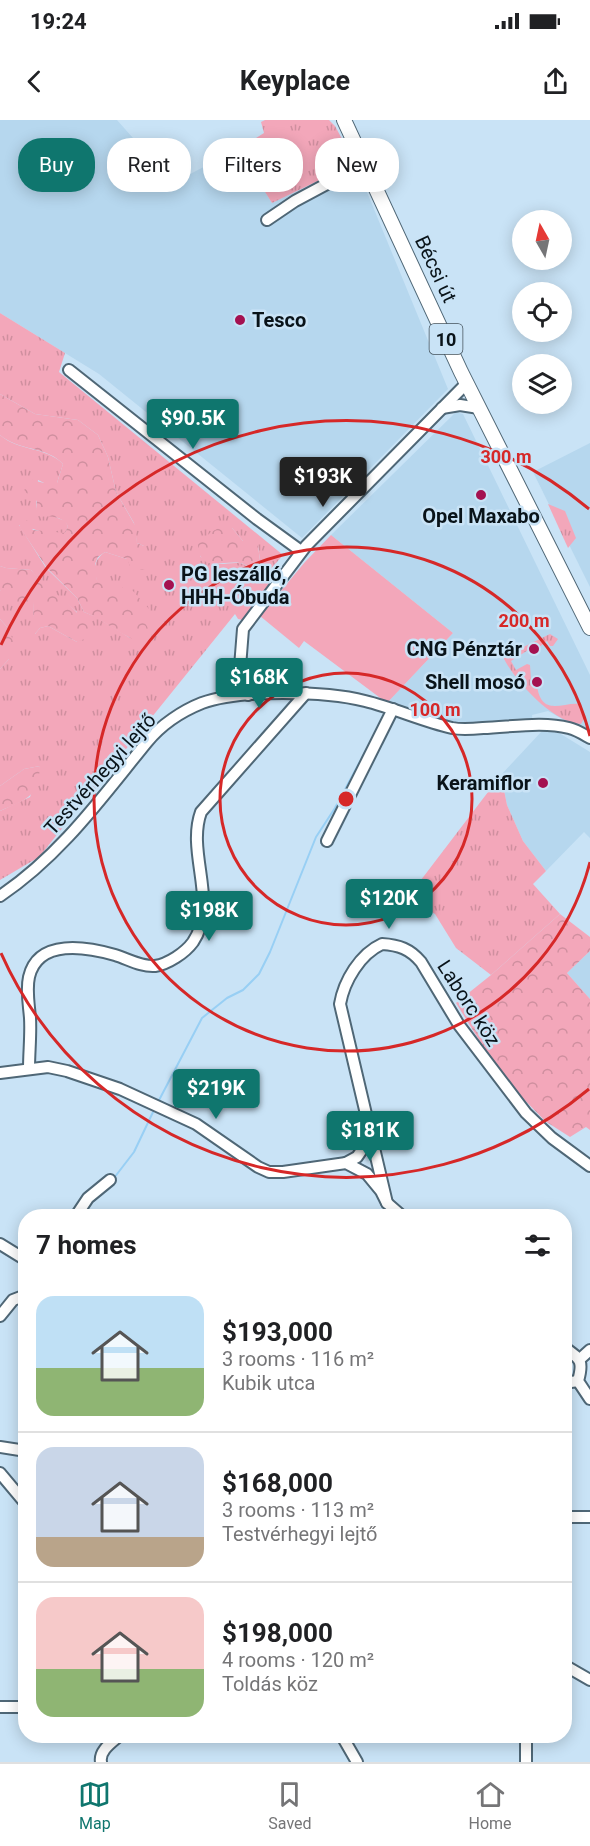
<!DOCTYPE html>
<meta charset="utf-8">
<style>
body{margin:0;font-family:Roboto,sans-serif;background:#f6f6f6;color:#202124;height:100vh;display:flex;flex-direction:column;font-size:22px;white-space:nowrap}
*{box-sizing:border-box;margin:0}
p{font-size:20px;color:#757577}
.icon{flex:none;width:33px;height:33px;fill:none;stroke:currentColor;stroke-width:2;stroke-linecap:round;stroke-linejoin:round}
.map{position:relative;flex:1;overflow:hidden}
.side{position:absolute;left:18px;top:1089px;width:554px;height:534px;display:flex;flex-direction:column;background:#fff;border-radius:24px;box-shadow:0 3px 15px #0003}
.side>*{flex:none}
.guide{position:absolute;left:18px;top:18px;width:555px;height:54px;display:flex;gap:12px}
.needle{width:39px;rotate:351deg}
.tools{position:absolute;left:512px;top:90px;display:grid;gap:12px}
.tools a{display:grid;place-items:center;width:60px;height:60px;border-radius:50%;background:#fff;box-shadow:0 3px 15px #0003;font-size:30px}
.price{position:absolute;translate:-50% -51px;padding:0 14px;border-radius:6px;background:#0f766e;color:#fff;font-size:20px;line-height:39px;filter:drop-shadow(0 2px 3px #0008)}
.price::after{content:'';position:absolute;left:50%;top:36px;width:18px;height:14px;margin-left:-9px;background:inherit;clip-path:polygon(0 0,100% 0,50% 100%)}
.price.on{background:#222;color:#fff}
ul{padding:0;list-style:none}
li{display:flex;align-items:center;gap:18px;height:150px;padding:0 18px}
li+li{border-top:2px solid #e0e0e0}
li span{display:grid;place-items:center;flex:none;width:168px;height:120px;border-radius:18px;color:#555}
li>.icon{margin-inline-start:auto}
span .icon{width:72px;height:72px;fill:#fffc;stroke-width:1}
li b{font-size:26px}
h2{display:flex;justify-content:space-between;align-items:center;height:72px;padding:0 18px;font-size:26px}
.tag{padding:0 21px;border-radius:24px;background:#fff;box-shadow:0 3px 15px #0003;font-size:21px;line-height:54px}
.tag.on{background:#0f766e;color:#fff}
.status{display:flex;justify-content:space-between;align-items:center;height:42px;padding:0 30px;background:#fff;direction:ltr}
.status svg{height:16px;fill:currentColor}
header{display:flex;justify-content:space-between;align-items:center;height:78px;padding:0 18px;background:#fff;font-size:27px;font-weight:700}
.tabs{display:flex;justify-content:space-around;align-items:center;height:84px;border-top:2px solid #e0e0e0;background:#fff;font-size:16px;color:#757577}
.tabs a{display:grid;justify-items:center;gap:3px}
.tabs .on{color:#0f766e}
.map>svg:first-child{display:block}
.built{fill:#b6d7ee}
.grass{fill:url(#grass-tufts);fill-rule:evenodd}
.forest{fill:url(#forest-crowns)}
.garden{fill:#f3a7ba}
.lines{fill:none;stroke-linecap:round;stroke-linejoin:round}
.stream{stroke:#98cff4;stroke-width:2}
.minor-casing{stroke:#4f6776;stroke-width:14}
.major-casing{stroke:#4f6776;stroke-width:16}
.minor{stroke:#fff;stroke-width:10}
.major{stroke:#fff;stroke-width:14}
.ring{fill:none;stroke:#d62828;stroke-width:3}
.poi-dot{fill:#a41150;stroke:#c9e3f6;stroke-width:2}
.labels{text-anchor:middle;dominant-baseline:central;stroke-width:5;stroke-linejoin:round;paint-order:stroke}
.shield{fill:#c9e3f6;stroke:#43515b;stroke-width:1.5}
.shield-label{font-size:18px;font-weight:bold;fill:#091319}
.street-label{font-size:20px;fill:#091319;stroke:#c9e3f6}
.poi-label{font-size:20px;font-weight:bold;fill:#091319;stroke:#c9e3f6;text-anchor:end}
.centre{fill:#d62828;stroke:#c9e3f6;stroke-width:3}
.ring-label{font-size:18px;text-anchor:middle;font-weight:bold;fill:#d62828;stroke:#c9e3f6;stroke-width:5;stroke-linejoin:round;paint-order:stroke}
</style>
<div class="status"><b>19:24</b><svg viewBox="0 0 49 12"><path d="M0 12V9h3v3zM5 12V6h3v6zM10 12V3h3v9zM15 12V0h3v12zM26 1h20v11H26zM47 4h2v5h-2z"/></svg></div>
<header><svg class="icon" aria-label="back" viewBox="0 0 24 24"><path d="M15 5l-7 7 7 7"/></svg>Keyplace<svg class="icon" aria-label="share" viewBox="0 0 24 24"><path d="M12 15V3M7 8l5-5 5 5M5 13v7h14v-7"/></svg></header>
<div class="map">
<svg width="590" height="1642" viewBox="0 0 590 1642">
<defs>
<pattern id="grass-tufts" width="24" height="20" patternUnits="userSpaceOnUse" patternTransform="scale(1.5)"><rect width="24" height="20" fill="#f3a7ba"/><path d="M3 7l-1-3M5 7V3M7 7l1-3M15 17l-1-3M17 17v-4M19 17l1-3" fill="none" stroke="#cf8f9f"/></pattern>
<pattern id="forest-crowns" width="20" height="18" patternUnits="userSpaceOnUse" patternTransform="scale(1.5)"><rect width="20" height="18" fill="#f3a7ba"/><path d="M2 6a3 3 0 1 1 6 0M12 15a3 3 0 1 1 6 0" fill="none" stroke="#cf8f9f"/></pattern>
</defs>
<rect width="100%" height="100%" fill="#c9e3f6"/>
<g class="built">
<path d="M0 0H117L173 63 238 29 272 83 355 43 448 269 302 418 99 254 0 193Z"/>
<path d="M456 292 463 294 590 555V609L573 605 548 591 532 595 533 602 467 606 387 583 453 513 331 415Z"/>
<path d="M590 323V467L533 352Z"/>
<path d="M542 611H556L590 632V718L584 712 546 751 523 721 507 685 501 655Z"/>
<path d="M590 831V879L567 853Z"/>
</g>
<g class="grass">
<path d="M265 0H329L335 6 355 43 272 83 238 29 264 13 261 2Z"/>
<path d="M0 193 65 233 59 252 283 435 265 456 271 461 243 500 238 499 235 494 39 737 0 760V691L30 677 40 646 24 649 0 666V549L9 539 7 507 0 499V470L33 482 35 514 40 508 48 506 77 522V492L42 464 31 450 6 448 0 446V315C18 331 47 327 63 344L57 363H44L38 360 36 389 65 401 68 406 65 414 43 412 19 405 46 448 77 478 84 492 96 497 130 518C122 504 96 467 95 452 94 443 98 437 105 432L127 439 144 426 137 423 134 403 116 372 108 337 98 315 78 300 35 294 0 274ZM232 408 243 421 258 426 261 447 253 450C248 447 244 443 239 443 224 442 212 449 200 436Z"/>
<path d="M548 384 565 391 576 418 568 428Z"/>
<path d="M550 514 558 519 553 526H550L547 521 538 528 536 525 511 541 516 550 527 544 530 545 531 559H533L534 567 537 566C542 598 563 581 581 584L584 599 581 604C553 603 515 561 503 537Z"/>
<path d="M501 655 507 685 523 721 546 751 533 764 560 794 491 855 456 828 435 794 408 777Z"/>
</g>
<g class="forest">
<path d="M0 274 35 294 78 300 98 315 108 337 116 372 136 407 137 423 144 426 150 435 146 449 132 451 127 439 105 432 98 437 95 444 97 460 133 471 150 490 144 501 152 515 147 523C127 521 105 500 84 492L77 478 47 448 19 406 27 400 33 410 65 413 68 406C61 396 51 396 40 397L36 389 37 381 24 371 29 359 44 363H57L63 344C47 326 18 331 0 315Z"/>
<path d="M223 406 232 408 243 421 251 416 258 426 261 448 253 450C249 447 244 443 240 443 222 440 199 454 198 424L211 412Z"/>
<path d="M0 446 6 448 31 450C49 472 84 490 92 516L77 522 48 506 40 508 34 515 33 482 17 484 0 470Z"/>
<path d="M0 499 7 507 14 522 9 539 0 549Z"/>
<path d="M40 646C38 678 27 679 0 691V666L24 649Z"/>
<path d="M560 794 590 817V831L567 853 590 879V1010L586 1007 570 1017 545 1001 510 965 479 920 456 883 491 855Z"/>
</g>
<path class="garden" d="M331 415 453 513 387 583 304 521 299 528 260 496 305 442Z"/>
<g class="lines">
<g class="stream">
<path d="M157 984 202 898 227 878 243 870 259 854 270 832 316 717 335 688 380 604"/>
<path d="M114 1058 134 1032 154 990"/>
</g>
<defs>
<g id="minor">
<path d="M267 100 295 81 366 43"/>
<path d="M69 250 257 399 301 431"/>
<path d="M442 288 460 285 479 288"/>
<path d="M248 575 240 547 243 509 306 426 467 263"/>
<path d="M327 721 393 589"/>
<path d="M0 776C61 735 102 677 147 622 161 605 182 591 202 583 240 569 326 571 365 581 394 588 422 601 452 608 462 610 473 609 483 608 511 607 543 601 569 608 577 610 583 614 590 618"/>
<path d="M29 949C29 932 31 915 30 898 29 885 26 870 29 857 38 818 87 827 115 835 128 839 141 847 155 846 168 844 185 833 193 822 219 783 186 733 201 692L306 573"/>
<path d="M0 953 48 947 67 951 120 969 196 1004 258 1047 269 1052H283L346 1043 367 1054 381 1071 387 1083 402 1096"/>
<path d="M346 1043 357 1037 372 1015"/>
<path d="M387 1083 340 884C344 861 360 834 382 824 399 825 410 829 421 842L459 905 526 993 552 1018 590 1046"/>
<path d="M76 1096 88 1078 110 1060"/>
<path d="M0 1124 26 1140"/>
<path d="M0 1196 13 1180 26 1175"/>
<path d="M564 1227C580 1239 584 1240 578 1261L590 1279"/>
<path d="M580 1239 590 1230"/>
<path d="M564 1263 578 1261"/>
<path d="M0 1327 26 1331"/>
<path d="M0 1353 26 1384"/>
<path d="M571 1397H590"/>
<path d="M564 1545 590 1560"/>
<path d="M0 1587H26"/>
<path d="M342 1616 357 1642"/>
<path d="M526 1616V1642"/>
<path d="M101 1642C99 1631 111 1623 119 1616"/>
</g>
<path id="major" d="M344 0 461 252 590 508"/>
</defs>
<use href="#minor" class="minor-casing"/>
<use href="#major" class="major-casing"/>
<use href="#minor" class="minor"/>
<use href="#major" class="major"/>
</g>
<g class="ring">
<circle cx="346" cy="679" r="126"/>
<path d="M590 742A252 252 0 1 1 590 616"/>
<path d="M589 969A378 378 0 0 1 1 833M1 525A378 378 0 0 1 589 389"/>
</g>
<g class="poi-dot">
<circle cx="240" cy="200" r="6"/>
<circle cx="481" cy="375" r="6"/>
<circle cx="169" cy="465" r="6"/>
<circle cx="534" cy="529" r="6"/>
<circle cx="537" cy="562" r="6"/>
<circle cx="543" cy="663" r="6"/>
</g>
<g class="labels">
<rect class="shield" x="429.5" y="204" width="33" height="30" rx="4.5"/>
<g class="shield-label">
<text x="446" y="219">10</text>
</g>
<g class="street-label">
<text transform="translate(436 149) rotate(65)">Bécsi út</text>
<text transform="translate(100 654) rotate(-48)">Testvérhegyi lejtő</text>
<text transform="translate(469 883) rotate(57)">Laborc köz</text>
</g>
<g class="poi-label">
<text x="252" y="200" text-anchor="start">Tesco</text>
<text x="481" y="396" text-anchor="middle">Opel Maxabo</text>
<text x="181" y="454" text-anchor="start">PG leszálló,<tspan x="181" dy="23">HHH-Óbuda</tspan></text>
<text x="522" y="529">CNG Pénztár</text>
<text x="525" y="562">Shell mosó</text>
<text x="531" y="663">Keramiflor</text>
</g>
</g>
<circle cx="346" cy="679" r="9" class="centre"/>
<g class="ring-label">
<text x="506" y="343">300 m</text>
<text x="524" y="507">200 m</text>
<text x="435" y="596">100 m</text>
</g>
</svg>
<div class="tools">
<a><svg class="needle" viewBox="-14 -14 28 28"><path d="M0-13l5 13h-10z" fill="#e53935"/><path d="M0 13l5-13h-10z" fill="#757577"/></svg></a>
<a><svg class="icon" aria-label="locate" viewBox="0 0 24 24"><circle cx="12" cy="12" r="6"/><path d="M12 2v4M12 18v4M2 12h4M18 12h4"/></svg></a>
<a><svg class="icon" aria-label="layers" viewBox="0 0 24 24"><path d="M12 4l9 5-9 5-9-5zM3 14l9 5 9-5"/></svg></a>
</div>
<b class="price" style="left:193px;top:330px">$90.5K</b>
<b class="price on" style="left:323px;top:388px">$193K</b>
<b class="price" style="left:259px;top:589px">$168K</b>
<b class="price" style="left:389px;top:810px">$120K</b>
<b class="price" style="left:209px;top:822px">$198K</b>
<b class="price" style="left:216px;top:1000px">$219K</b>
<b class="price" style="left:370px;top:1042px">$181K</b>
<div class="guide">
<a class="tag on">Buy</a>
<a class="tag">Rent</a>
<a class="tag">Filters</a>
<a class="tag">New</a>
</div>
<section class="side">
<h2>7 homes<svg class="icon" aria-label="filters" viewBox="0 0 24 24"><path d="M4 7h16M4 17h16"/><circle cx="9" cy="7" r="2"/><circle cx="15" cy="17" r="2"/></svg></h2>
<ul>
<li><span style="background:linear-gradient(#bfe0f5 60%,#8fb573 0)"><svg class="icon" aria-label="home" viewBox="0 0 24 24"><path d="M3 11l9-7 9 7M6 9v11h12V9"/></svg></span><div><b>$193,000</b><p>3 rooms · 116 m²</p><p>Kubik utca</p></div></li>
<li><span style="background:linear-gradient(#c9d6e8 75%,#b9a48a 0)"><svg class="icon" aria-label="home" viewBox="0 0 24 24"><path d="M3 11l9-7 9 7M6 9v11h12V9"/></svg></span><div><b>$168,000</b><p>3 rooms · 113 m²</p><p>Testvérhegyi lejtő</p></div></li>
<li><span style="background:linear-gradient(#f6c9c9 60%,#8fb573 0)"><svg class="icon" aria-label="home" viewBox="0 0 24 24"><path d="M3 11l9-7 9 7M6 9v11h12V9"/></svg></span><div><b>$198,000</b><p>4 rooms · 120 m²</p><p>Toldás köz</p></div></li>
</ul>
</section>
</div>
<nav class="tabs">
<a class="on"><svg class="icon" aria-label="map" viewBox="0 0 24 24"><path d="M3 6l6-2 6 2 6-2v14l-6 2-6-2-6 2zM9 4v14M15 6v14"/></svg>Map</a>
<a><svg class="icon" aria-label="saved" viewBox="0 0 24 24"><path d="M7 4h10v16l-5-4-5 4z"/></svg>Saved</a>
<a><svg class="icon" aria-label="home" viewBox="0 0 24 24"><path d="M3 11l9-7 9 7M6 9v11h12V9"/></svg>Home</a>
</nav>
